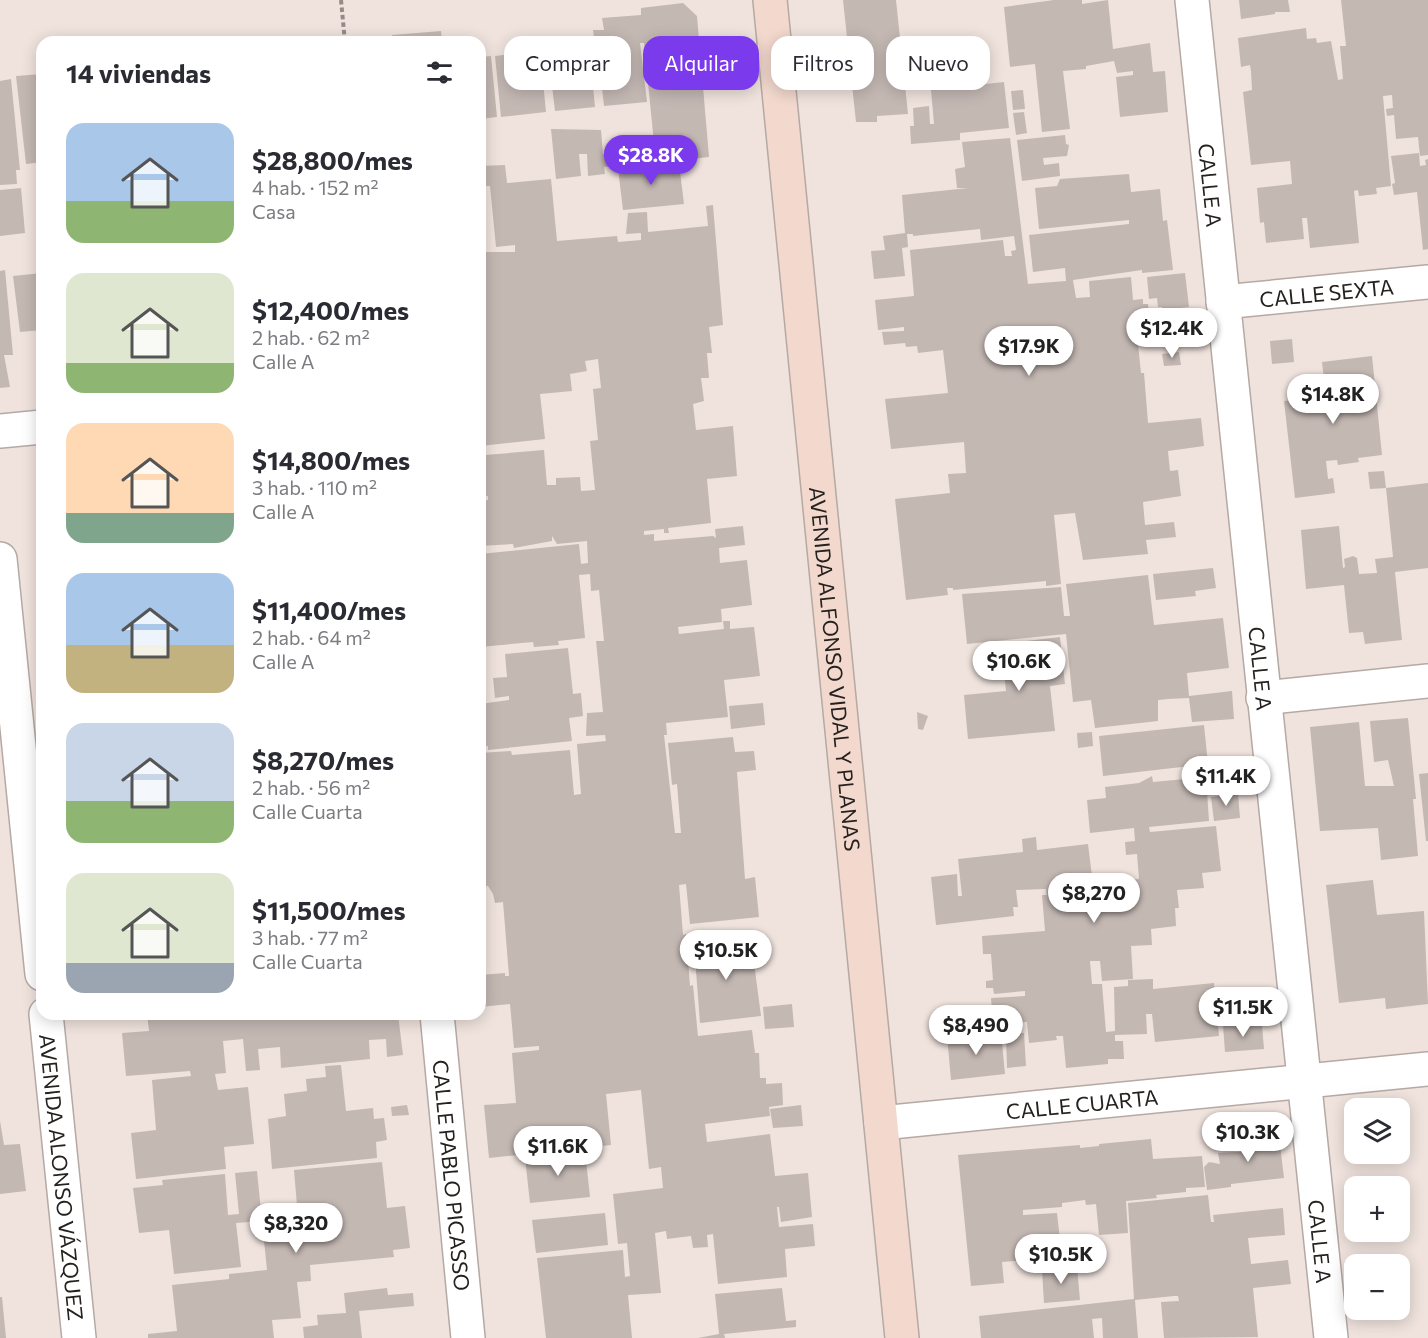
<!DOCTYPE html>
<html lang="es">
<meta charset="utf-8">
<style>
body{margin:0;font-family:Commissioner,sans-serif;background:#f2f2f3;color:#2b2b33;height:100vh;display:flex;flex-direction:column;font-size:22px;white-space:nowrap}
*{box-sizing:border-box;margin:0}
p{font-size:20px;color:#7c7c81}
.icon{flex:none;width:33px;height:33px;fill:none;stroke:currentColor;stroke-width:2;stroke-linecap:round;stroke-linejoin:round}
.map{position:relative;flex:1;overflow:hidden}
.panel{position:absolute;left:36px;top:36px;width:450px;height:984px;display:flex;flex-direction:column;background:#fff;border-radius:18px;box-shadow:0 3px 15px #0003}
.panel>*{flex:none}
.guide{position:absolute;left:504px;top:36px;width:570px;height:54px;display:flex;gap:12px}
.controls{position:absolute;left:1344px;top:1098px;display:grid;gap:12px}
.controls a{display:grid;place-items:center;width:66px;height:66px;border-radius:12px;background:#fff;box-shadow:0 3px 15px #0003;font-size:30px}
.price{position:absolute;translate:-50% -51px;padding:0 14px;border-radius:21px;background:#fff;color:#222;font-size:20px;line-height:39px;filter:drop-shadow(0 2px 3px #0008)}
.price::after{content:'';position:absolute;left:50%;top:36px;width:18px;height:14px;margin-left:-9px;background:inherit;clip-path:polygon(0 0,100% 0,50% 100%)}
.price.active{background:#7c3aed;color:#fff}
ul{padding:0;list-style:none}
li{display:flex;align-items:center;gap:18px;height:150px;padding:0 30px}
li span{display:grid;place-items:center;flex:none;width:168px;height:120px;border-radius:18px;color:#555}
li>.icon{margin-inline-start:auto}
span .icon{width:72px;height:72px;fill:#fffc;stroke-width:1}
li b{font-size:26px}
h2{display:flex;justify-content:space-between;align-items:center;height:72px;padding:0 30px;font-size:26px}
.pill{padding:0 21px;border-radius:18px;background:#fff;box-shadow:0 3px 15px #0003;font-size:21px;line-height:54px}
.pill.active{background:#7c3aed;color:#fff}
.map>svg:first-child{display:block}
.building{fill:#c4b8b3}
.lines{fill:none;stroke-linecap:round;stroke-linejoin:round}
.street-casing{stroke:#b5a9a4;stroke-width:36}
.secondary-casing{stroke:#b5a9a4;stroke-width:36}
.path{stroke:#948b88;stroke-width:4;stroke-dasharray:4.5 3;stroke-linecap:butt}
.street{stroke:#fff;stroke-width:33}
.secondary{stroke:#f2d8cd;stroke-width:33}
.labels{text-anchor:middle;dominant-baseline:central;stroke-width:6;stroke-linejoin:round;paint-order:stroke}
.street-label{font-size:21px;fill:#25211f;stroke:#fff}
</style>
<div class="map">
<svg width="1428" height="1338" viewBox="0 0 1428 1338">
<rect width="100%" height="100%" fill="#f0e3de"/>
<g class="building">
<path d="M843 0H896L908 114 877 116V122H856Z"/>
<path d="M1054 0H1082V4L1108 0 1113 49 1150 43 1153 72 1165 71 1168 112 1120 117 1116 77 1133 75V71L1117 73 1114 61 1086 66V69L1063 71 1070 129 1042 132 1035 64 1010 67 1004 7Z"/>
<path d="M1239 0H1288L1290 12H1275V14L1241 19Z"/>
<path d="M1341 0H1428V155L1420 156 1418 137 1396 139 1394 115 1387 116 1386 109 1393 108 1392 95 1383 96 1391 186 1376 188 1377 194 1359 196 1358 190 1354 191 1359 243 1310 248 1307 218H1302L1304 239 1266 243 1264 222 1260 223 1257 188 1292 184 1290 161 1251 165 1243 92 1252 90 1251 71 1250 65 1241 67 1238 38 1306 28 1307 39 1316 38 1317 43 1331 41 1338 80 1343 79 1340 46H1346Z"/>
<path d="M683 3 697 16 709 157 656 163 644 43H640L647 102 604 106 601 79 598 80 597 71H601L598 48H595L593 30H604L602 18 641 15V8Z"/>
<path d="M441 31 442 42H393L392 35Z"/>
<path d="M589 46 595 107 555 111 551 77H546L544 63 549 62 548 51Z"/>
<path d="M540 51 546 112 501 117 495 56Z"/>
<path d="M946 53 947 72 922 74 921 55Z"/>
<path d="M491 56 497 117 480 119V57Z"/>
<path d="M42 74V162L26 164 16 76Z"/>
<path d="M11 79 20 170H16L17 184 0 185V81Z"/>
<path d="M1004 82 1009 128 960 133V140L911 144 910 126H914L913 108 929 106 930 124H934L931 90Z"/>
<path d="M1023 90 1025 109 1013 110 1011 91Z"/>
<path d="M1024 112 1027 133 1016 135 1013 113Z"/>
<path d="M551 129 601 130 603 154 616 158 626 165 604 167 605 174 588 176 587 154H579L581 176 556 179Z"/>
<path d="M1065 135 1066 144 1069 145 1067 156 1043 158 1044 165 1059 163 1060 176 1022 181 1017 140Z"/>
<path d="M1010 138 1028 284 1066 281 1065 268 1033 272 1029 235 1129 224V220L1039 229 1035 188 1057 186 1060 179 1129 174 1131 192 1160 189 1163 221 1167 220 1173 270 1142 273V270L1073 280 1076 298 1090 297 1089 281 1131 277 1133 300 1143 299V304H1148L1149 315H1154L1155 323 1136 325 1141 373H1144L1148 423 1201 418 1204 446 1168 451 1170 471 1178 470 1181 496 1143 502 1145 525 1174 522 1176 537 1146 540 1148 554 1083 560 1075 513 1054 515 1061 584 1046 586V581L953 590V588H947L948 595 906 600 895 499 950 493 948 474 966 473 964 442 891 449 885 399 948 393 943 350 918 353 917 346 906 347 905 343 884 345 882 332 904 331V327L878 330 875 300 914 296 910 250 1003 240 1005 256H1012L1011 251 1016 250 1014 236 981 240 980 229 913 236V234H907L908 247 902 248 905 276 874 279 871 251 885 250 883 236 905 233 902 195 968 188H957L955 169 965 167 962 142Z"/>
<path d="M1419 153 1420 166 1426 165 1425 160 1428 159V249L1423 250 1417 192 1394 195 1392 184 1395 183 1391 156Z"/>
<path d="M679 163 684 204 623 210 618 169Z"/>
<path d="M505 165 507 183 551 179 557 241 617 236 618 242 641 240V233L626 234 628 213 647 212 648 232 708 226 706 206 713 205 723 325 709 327 712 353H707L709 378H701L704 401 693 404 696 430 733 426 737 476 707 479 711 523 668 528 669 533H664V529L644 531V535L654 534V541L713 536 716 538 715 529 743 526 745 545 719 548 720 563 747 560 752 605 721 609 722 622 678 627 679 634 724 629 723 621H730V629L754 627 760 676 724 680 728 717 666 723 667 735H664L675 833H681L677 784 672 785 668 743 733 737 735 752 754 751 756 770 737 772 745 879 755 877 759 917 690 924 686 884 679 885 683 935 686 934 690 986 693 985 698 1036 752 1030 755 1053H759L760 1078H766V1084L782 1083 783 1105 769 1107 770 1116 705 1124 707 1142 770 1134 775 1176 808 1173 812 1217 781 1222 779 1207H777L779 1227 813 1224 815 1246 785 1249 787 1277 718 1284 713 1234 707 1235 708 1247 693 1248 691 1236 667 1239 666 1231 655 1233 661 1293 628 1295 632 1338H546L537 1258 623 1250 625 1277 630 1276 627 1243 618 1244 613 1194 663 1188 661 1167 649 1169 641 1090 606 1094 611 1145 489 1158 484 1105 516 1103 512 1053 539 1050V1046L514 1048 510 1004 480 1007V975L505 973V976H509L503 902 495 903 493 894 488 886 480 887V794H483L480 753 511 751 512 755 570 750 574 795 581 794 577 744 606 741 605 735 586 736 587 713 603 712 596 641H604L599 590 591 591 590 574 579 575 585 638 558 641 559 645 534 647 533 642 480 647V554L579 544 581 564 588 563 587 541 557 544 552 536V541L514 548 513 544 480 546V501L488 500V496L480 497V462H485V455L544 450 547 485H556V478L580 477 581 491 595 490 590 441 598 440 593 389 601 388 598 359 585 361 587 371 570 374 572 391 540 394 545 439 480 446V252H515V245L496 247 490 186H480V166Z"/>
<path d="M21 188 25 233 0 236V190Z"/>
<path d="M5 270 13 355H4L10 387 0 388V271Z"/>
<path d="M42 273V330L20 332 13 276Z"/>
<path d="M1185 273 1189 307 1162 310V307H1158L1157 298 1149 299 1147 277Z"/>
<path d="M1292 339 1294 362 1272 364 1270 341Z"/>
<path d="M1179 352 1181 365 1164 366 1162 354Z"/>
<path d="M1372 356 1382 455 1358 458 1359 462 1338 465 1337 460 1326 461 1328 479 1333 478 1335 493 1295 498 1284 401 1326 396 1322 362Z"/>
<path d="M1384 471 1386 488 1370 489 1368 472Z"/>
<path d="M1428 483V568L1395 572 1402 640 1365 644 1363 632 1349 633 1344 585 1306 589 1301 530 1339 526 1343 568 1345 567 1344 559 1353 556 1357 558 1359 574 1377 573 1375 559 1393 557 1386 488Z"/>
<path d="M37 506H42V529H39Z"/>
<path d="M1213 568 1216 588 1195 591 1196 596 1156 600 1153 574Z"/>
<path d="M1148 575 1154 625 1223 618 1229 668 1187 673 1189 696 1232 691 1234 719 1192 722 1189 698 1168 699 1158 700V721L1095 728 1091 700 1073 702 1066 634 967 644 962 594 1061 587 1064 616H1070L1066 584Z"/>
<path d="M1060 637 1065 684 1050 686 1055 731 968 739 964 695 1006 691 1001 644Z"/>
<path d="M568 648 573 694 581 693 583 716 569 718 572 741 488 750V746L480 747V704L509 700V696L495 698 493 678 507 677 505 654Z"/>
<path d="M763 703 765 725 731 729 729 706Z"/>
<path d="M917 712 928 716 923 730 918 729Z"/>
<path d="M1408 718 1416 799H1413L1418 856 1381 860 1378 828 1320 831 1310 727 1359 722 1365 786H1394L1388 760 1374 762 1370 721Z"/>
<path d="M1204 725 1208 764 1103 776 1099 736Z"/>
<path d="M1092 732 1093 746 1078 748 1077 733Z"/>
<path d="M1428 773V841H1426L1419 774Z"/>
<path d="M1152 776 1153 782 1206 777 1209 821 1149 827 1150 832 1216 826 1221 871 1202 873 1204 888 1177 890 1179 908H1175L1176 926 1151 929 1152 945 1131 946 1133 979 1102 981 1100 961H1090L1092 984H1102L1106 1032 1115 1031 1114 987 1128 986V980L1153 979V989L1214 983 1219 1036 1155 1042 1152 1014H1146L1147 1034 1115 1035V1041H1123L1124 1059H1108V1064L1066 1068 1063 1036H1056L1057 1040 1029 1043 1027 1022 993 1025 991 998 1025 996V991L994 994 993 988H986V981L993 980 991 954H983L982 936 1045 931 1042 895H1047L1046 889 1016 890 1018 907H1013L1014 916 936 925 931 877 957 874 958 896H962L958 859 1023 852 1022 839 1036 837 1037 850 1088 844 1093 884 1139 879 1137 854 1126 855 1125 842 1135 841 1134 828 1090 833 1087 800 1106 798 1105 787 1139 783Z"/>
<path d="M1238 794 1240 818 1214 821 1211 797Z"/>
<path d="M1373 880 1377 915 1424 911 1428 1004 1386 1009 1385 998 1339 1003 1326 885Z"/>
<path d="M751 940 761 1016 700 1023 694 945Z"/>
<path d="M792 1004 794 1027 765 1029 763 1007Z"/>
<path d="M147 1014H398L403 1055 387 1057 386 1039 369 1040 370 1059 281 1068 280 1047 258 1049 260 1070 246 1071 243 1039 223 1041 226 1073 215 1074 218 1090 248 1087 254 1144 224 1147 226 1169 136 1179 131 1133 156 1130 152 1080 191 1076 190 1071 126 1076 122 1033 149 1031Z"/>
<path d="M1223 1025H1262L1264 1049 1225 1052Z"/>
<path d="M1001 1032 1005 1074 951 1080 947 1036Z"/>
<path d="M1024 1033 1026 1066 1007 1068 1006 1034Z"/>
<path d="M341 1065 346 1111 373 1108 374 1119 384 1118 387 1140 376 1142 377 1158 272 1169 268 1119 286 1116 284 1094 307 1091 306 1079 326 1077 325 1066Z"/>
<path d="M407 1105 409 1115 392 1116 391 1107Z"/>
<path d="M801 1105 803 1126 773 1128 770 1109Z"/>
<path d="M0 1121 4 1145 20 1144 26 1191 0 1194Z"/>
<path d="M1278 1128 1284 1178 1231 1184V1187L1207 1190 1204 1167 1209 1162 1220 1164 1218 1153 1256 1151 1254 1130Z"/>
<path d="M1151 1139 1153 1159 1202 1156 1205 1187 1186 1188V1192L1156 1195 1157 1198 1126 1201 1128 1233 1099 1235 1096 1204 1086 1205 1085 1200 1062 1203V1207L1023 1210V1215L1057 1213 1062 1257 1002 1262 1004 1283 971 1286 958 1155 1080 1145V1148L1099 1146V1144Z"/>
<path d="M585 1151 590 1197 530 1203 525 1158Z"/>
<path d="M382 1162 387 1208 405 1206 410 1248 393 1250 394 1257 310 1265 311 1281 297 1282 301 1318 272 1320 274 1338H148V1334L177 1331 172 1285 229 1279V1274L267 1270 262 1221 298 1217 294 1170Z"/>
<path d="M257 1171 262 1221 236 1223 241 1267 174 1274 169 1230 139 1233 133 1188 163 1185 162 1180 225 1174 228 1215 239 1214 235 1173Z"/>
<path d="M1208 1195 1211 1222H1214L1213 1215 1283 1208 1285 1235 1248 1238 1251 1264 1288 1260 1291 1284 1253 1288 1258 1337 1164 1338 1161 1302 1179 1301 1178 1296H1174L1135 1300 1138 1338H1103L1102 1318 1092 1319 1094 1338H981L979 1316 1134 1299 1128 1203Z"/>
<path d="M605 1213 608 1245 536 1253 532 1220Z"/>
<path d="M1077 1267 1080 1300 1044 1303 1042 1270Z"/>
<path d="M387 1288 388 1295 413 1293 414 1306 359 1311 362 1338H304L303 1327 318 1325 317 1315 346 1313 344 1293Z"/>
<path d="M782 1288 786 1321 796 1320V1327L724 1334 725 1338H698L719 1334 715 1294Z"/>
<path d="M0 1297H2L6 1338H0Z"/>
</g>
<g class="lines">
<defs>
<g id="street">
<path id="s1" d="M1192 0 1331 1338"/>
<path id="s2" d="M1223 302 1428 282"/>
<path d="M0 431 42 427"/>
<path d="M0 559 42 974"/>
<path d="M1263 698 1428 681"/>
<path id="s3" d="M46 1014 79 1338"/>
<path id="s4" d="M437 1014 468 1338"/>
<path id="s5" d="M881 1123 1428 1069"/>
</g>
<g id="secondary">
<path id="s6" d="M770 0 902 1338"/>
</g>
</defs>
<use href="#street" class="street-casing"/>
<use href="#secondary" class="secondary-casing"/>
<path class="path" d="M341 0 345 42"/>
<use href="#street" class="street"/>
<use href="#secondary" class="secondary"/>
</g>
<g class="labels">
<g class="street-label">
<text stroke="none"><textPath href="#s1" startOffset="186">CALLE A</textPath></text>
<text stroke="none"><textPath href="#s2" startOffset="104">CALLE SEXTA</textPath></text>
<text stroke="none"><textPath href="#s6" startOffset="672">AVENIDA ALFONSO VIDAL Y PLANAS</textPath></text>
<text stroke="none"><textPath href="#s1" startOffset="672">CALLE A</textPath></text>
<text stroke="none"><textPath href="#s5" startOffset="202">CALLE CUARTA</textPath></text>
<text stroke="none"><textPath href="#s3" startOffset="164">AVENIDA ALONSO VÁZQUEZ</textPath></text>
<text stroke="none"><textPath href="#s4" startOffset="162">CALLE PABLO PICASSO</textPath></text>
<text stroke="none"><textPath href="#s1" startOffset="1248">CALLE A</textPath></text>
</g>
</g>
</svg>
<div class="controls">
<a><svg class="icon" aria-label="layers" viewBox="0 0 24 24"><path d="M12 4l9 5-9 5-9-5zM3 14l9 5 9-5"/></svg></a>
<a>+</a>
<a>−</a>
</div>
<b class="price active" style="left:651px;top:186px">$28.8K</b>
<b class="price" style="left:1172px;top:359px">$12.4K</b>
<b class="price" style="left:1029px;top:377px">$17.9K</b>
<b class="price" style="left:1333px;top:425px">$14.8K</b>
<b class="price" style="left:1019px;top:692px">$10.6K</b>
<b class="price" style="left:1226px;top:807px">$11.4K</b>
<b class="price" style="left:1094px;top:924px">$8,270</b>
<b class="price" style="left:726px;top:981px">$10.5K</b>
<b class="price" style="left:1243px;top:1038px">$11.5K</b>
<b class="price" style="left:976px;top:1056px">$8,490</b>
<b class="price" style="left:1248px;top:1163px">$10.3K</b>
<b class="price" style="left:558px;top:1177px">$11.6K</b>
<b class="price" style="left:296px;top:1254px">$8,320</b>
<b class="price" style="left:1061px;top:1285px">$10.5K</b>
<div class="guide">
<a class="pill">Comprar</a>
<a class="pill active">Alquilar</a>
<a class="pill">Filtros</a>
<a class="pill">Nuevo</a>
</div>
<section class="panel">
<h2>14 viviendas<svg class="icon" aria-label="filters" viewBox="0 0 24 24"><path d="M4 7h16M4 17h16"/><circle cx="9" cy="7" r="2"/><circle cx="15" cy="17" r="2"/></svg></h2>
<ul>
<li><span style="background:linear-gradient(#a9c7e8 65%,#8fb573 0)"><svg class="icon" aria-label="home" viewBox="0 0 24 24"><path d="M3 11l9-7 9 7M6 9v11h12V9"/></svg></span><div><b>$28,800/mes</b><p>4 hab. · 152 m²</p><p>Casa</p></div></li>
<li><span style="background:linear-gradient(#dfe7d0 75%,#8fb573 0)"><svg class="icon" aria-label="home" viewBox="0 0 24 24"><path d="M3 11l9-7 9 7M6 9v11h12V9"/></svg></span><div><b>$12,400/mes</b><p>2 hab. · 62 m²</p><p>Calle A</p></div></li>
<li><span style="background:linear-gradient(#ffd9b3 75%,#7fa58c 0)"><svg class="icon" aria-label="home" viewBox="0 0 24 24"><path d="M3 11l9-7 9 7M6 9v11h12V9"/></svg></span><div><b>$14,800/mes</b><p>3 hab. · 110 m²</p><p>Calle A</p></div></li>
<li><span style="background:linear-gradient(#a9c7e8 60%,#c2b280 0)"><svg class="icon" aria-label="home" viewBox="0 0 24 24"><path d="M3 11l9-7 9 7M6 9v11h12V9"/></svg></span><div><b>$11,400/mes</b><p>2 hab. · 64 m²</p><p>Calle A</p></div></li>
<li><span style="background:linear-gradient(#c9d6e8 65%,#8fb573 0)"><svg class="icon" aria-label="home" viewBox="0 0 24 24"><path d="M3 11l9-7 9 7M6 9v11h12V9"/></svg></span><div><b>$8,270/mes</b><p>2 hab. · 56 m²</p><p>Calle Cuarta</p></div></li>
<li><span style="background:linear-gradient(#dfe7d0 75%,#9aa5b1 0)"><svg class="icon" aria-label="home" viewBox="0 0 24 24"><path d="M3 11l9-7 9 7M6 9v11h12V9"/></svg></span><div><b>$11,500/mes</b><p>3 hab. · 77 m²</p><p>Calle Cuarta</p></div></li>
</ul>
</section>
</div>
